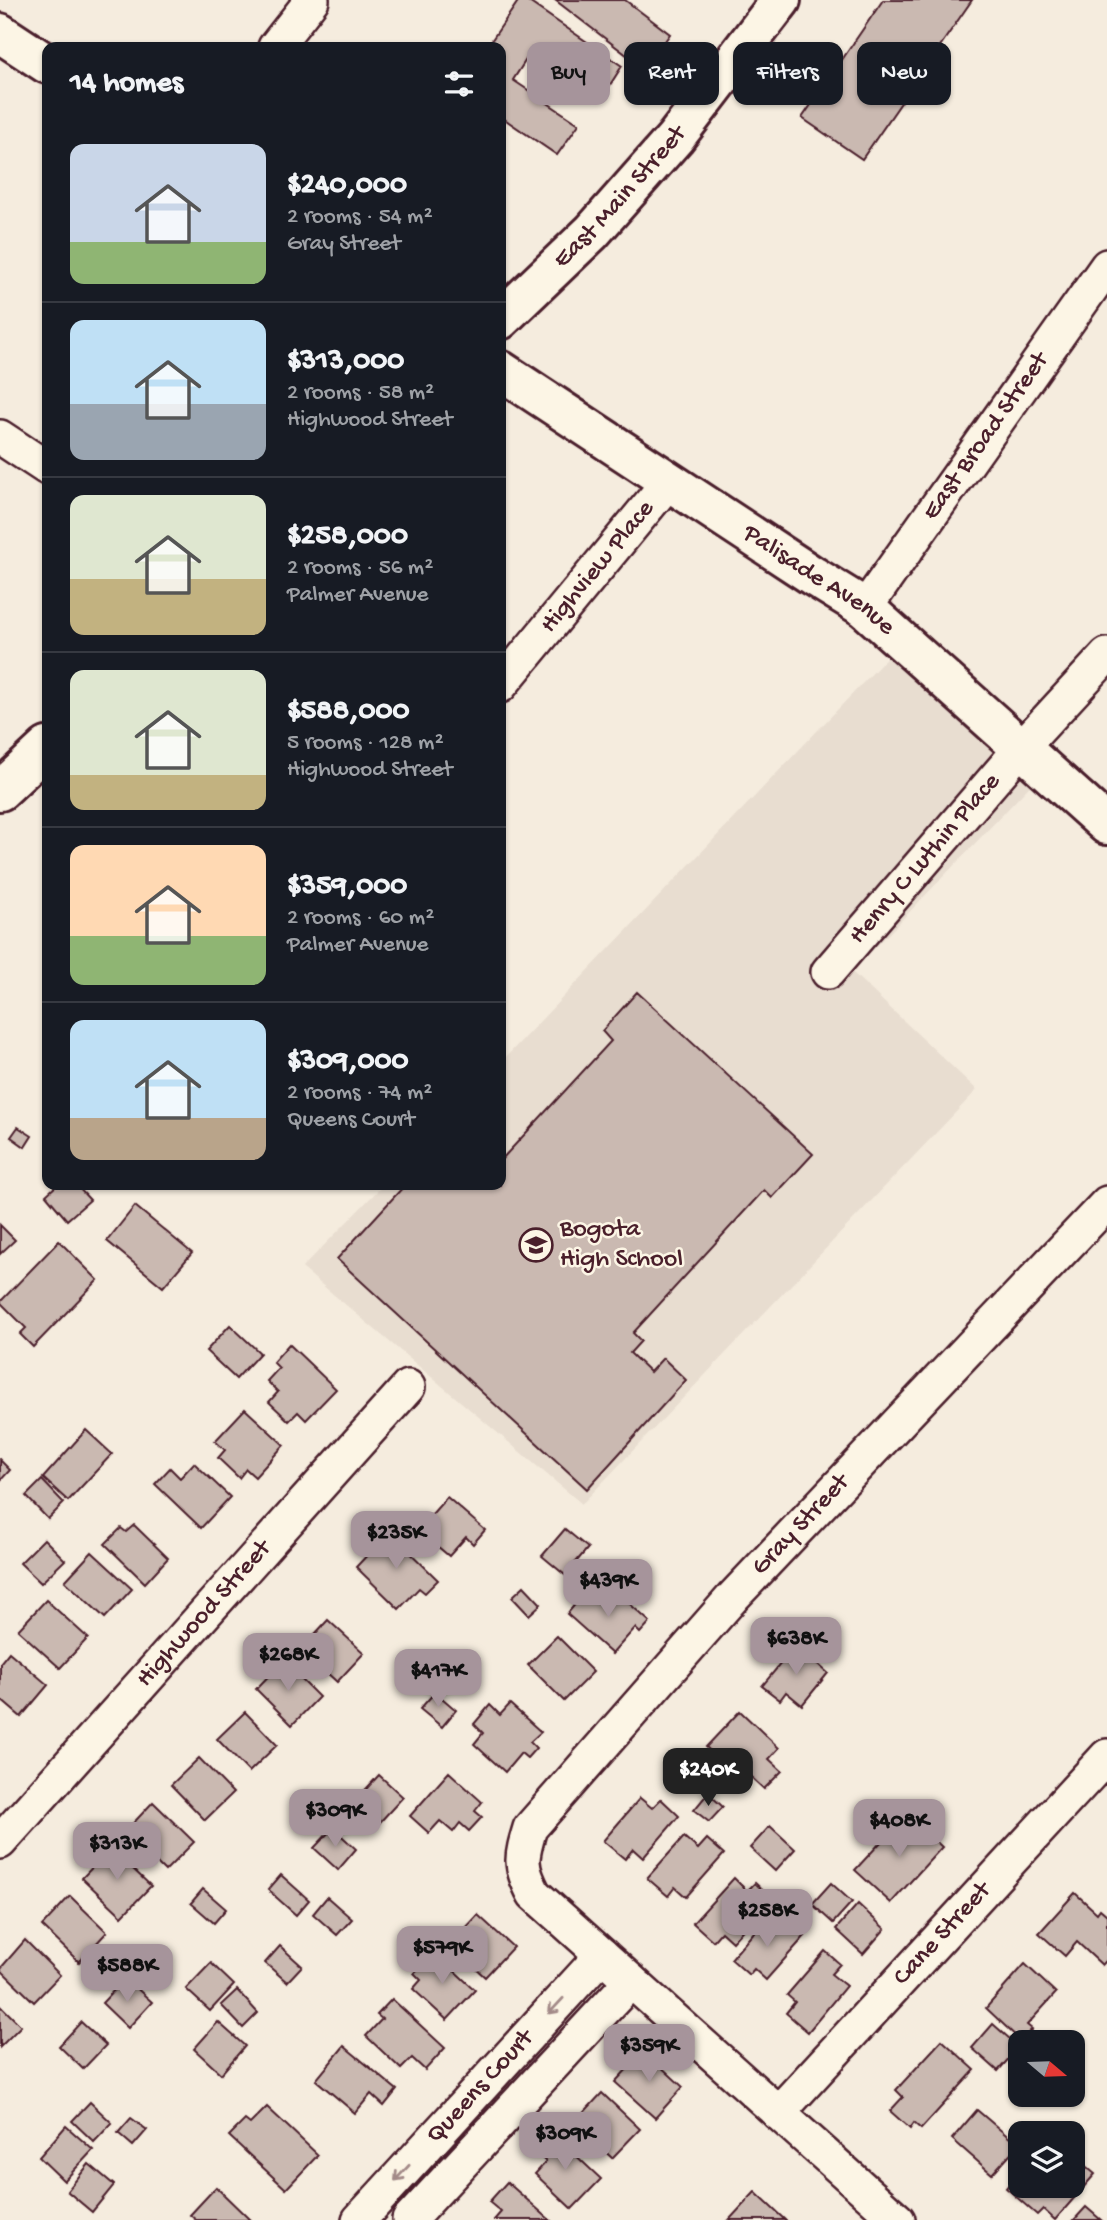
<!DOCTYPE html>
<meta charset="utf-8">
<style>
body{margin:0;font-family:"Gochi Hand",sans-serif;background:#242831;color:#f1f3f6;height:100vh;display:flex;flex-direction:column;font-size:26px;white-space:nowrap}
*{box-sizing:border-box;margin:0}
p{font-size:23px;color:#9ea1a6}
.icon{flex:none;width:38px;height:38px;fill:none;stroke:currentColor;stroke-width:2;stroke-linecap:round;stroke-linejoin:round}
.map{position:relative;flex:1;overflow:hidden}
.side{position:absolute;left:42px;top:42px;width:464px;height:1148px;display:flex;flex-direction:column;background:#171b24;border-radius:14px;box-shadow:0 2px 5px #0004}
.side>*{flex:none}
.hud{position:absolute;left:527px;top:42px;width:474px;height:63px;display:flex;gap:14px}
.needle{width:46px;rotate:109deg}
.fabs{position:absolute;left:1008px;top:2030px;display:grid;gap:14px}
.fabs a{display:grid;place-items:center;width:77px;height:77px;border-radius:14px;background:#171b24;box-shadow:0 2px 5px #0004;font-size:35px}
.price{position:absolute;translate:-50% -60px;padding:0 16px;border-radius:14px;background:#a6949b;color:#111;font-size:23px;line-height:46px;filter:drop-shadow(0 2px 4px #0008)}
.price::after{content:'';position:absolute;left:50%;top:42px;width:21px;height:16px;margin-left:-10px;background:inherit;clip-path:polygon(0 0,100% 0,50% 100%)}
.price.active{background:#222;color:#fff}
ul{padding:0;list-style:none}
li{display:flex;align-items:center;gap:21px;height:175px;padding:0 28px}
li+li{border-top:2px solid #363941}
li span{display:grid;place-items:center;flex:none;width:196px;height:140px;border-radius:14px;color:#555}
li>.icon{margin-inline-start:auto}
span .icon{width:84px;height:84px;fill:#fffc;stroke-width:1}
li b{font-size:30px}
h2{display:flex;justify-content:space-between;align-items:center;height:84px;padding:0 28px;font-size:30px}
.tag{padding:0 24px;border-radius:14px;background:#171b24;box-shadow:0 2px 5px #0004;font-size:24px;line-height:63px}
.tag.active{background:#a6949b;color:#111}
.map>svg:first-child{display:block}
.built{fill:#e8ddd0}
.building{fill:#cab9b1;stroke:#4a1f2b;stroke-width:2}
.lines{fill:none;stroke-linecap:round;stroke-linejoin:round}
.street-casing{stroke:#4a1f2b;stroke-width:38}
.secondary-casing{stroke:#4a1f2b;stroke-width:44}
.street{stroke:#fcf5e5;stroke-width:33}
.secondary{stroke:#fcf5e5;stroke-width:38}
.oneway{stroke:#a38a88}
.labels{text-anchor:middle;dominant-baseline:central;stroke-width:5;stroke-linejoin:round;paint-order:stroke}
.street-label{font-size:26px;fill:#4a1f2b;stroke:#fcf5e5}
.poi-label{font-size:26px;fill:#4a1f2b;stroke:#fcf5e5;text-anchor:start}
</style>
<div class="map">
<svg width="1107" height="2220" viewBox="0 0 1107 2220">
<rect width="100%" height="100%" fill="#f5ecde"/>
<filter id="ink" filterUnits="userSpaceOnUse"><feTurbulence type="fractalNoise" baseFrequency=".0143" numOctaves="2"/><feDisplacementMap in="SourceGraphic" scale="14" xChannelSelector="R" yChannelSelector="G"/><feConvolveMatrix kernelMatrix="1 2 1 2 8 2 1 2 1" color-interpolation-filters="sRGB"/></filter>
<g filter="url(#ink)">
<path class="built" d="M903 641 1046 769 852 972 977 1090 582 1504 302 1268 383 1185H500L501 1062Z"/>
<g class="building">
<path d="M519 0H526L622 66 601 99 531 52 513 80 579 124 557 155 500 116V47H487Z"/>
<path d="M555 0H625L670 34 645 69Z"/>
<path d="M883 0H972L862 159 802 118Z"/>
<path d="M637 992 813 1154 772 1198 764 1190 633 1333 641 1341 630 1353 650 1372 663 1358 686 1380 587 1489 337 1259 405 1185H472L475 1188 479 1185H500V1161L611 1041 602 1031Z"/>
<path d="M18 1127 32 1136 25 1147 11 1137Z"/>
<path d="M57 1185H76L90 1200 67 1220 46 1195Z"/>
<path d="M135 1206 192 1253 163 1287 107 1241Z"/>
<path d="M0 1225 15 1240 0 1254Z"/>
<path d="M59 1241 98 1280 33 1347 20 1334 26 1328 0 1302Z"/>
<path d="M230 1325 260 1353 236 1379 206 1351Z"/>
<path d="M289 1344 336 1389 306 1420 298 1412 289 1421 269 1402 278 1392 267 1381 279 1368 273 1362Z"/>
<path d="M245 1409 284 1445 255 1477 246 1469 239 1478 218 1458 225 1450 215 1441Z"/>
<path d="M86 1430 112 1454 68 1501 43 1478Z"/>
<path d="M0 1460 10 1470 0 1481Z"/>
<path d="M194 1463 230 1497 201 1528 155 1484 170 1468 180 1478Z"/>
<path d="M42 1480 64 1503 48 1519 26 1496Z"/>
<path d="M447 1497 485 1530 473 1544 466 1537 449 1556 418 1530Z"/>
<path d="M134 1525 168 1558 145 1583 105 1544 121 1528 126 1532Z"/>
<path d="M565 1529 588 1548 565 1575 542 1556Z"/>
<path d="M389 1532 438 1580 425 1593 419 1588 399 1609 356 1567Z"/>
<path d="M44 1539 65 1560 41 1583 20 1563Z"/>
<path d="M92 1552 132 1589 105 1618 65 1581Z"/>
<path d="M524 1586 541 1604 529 1615 512 1597Z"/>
<path d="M611 1587 650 1622 640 1633 635 1628 612 1654 567 1614 586 1591 598 1602Z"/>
<path d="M46 1600 88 1638 60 1668 18 1630Z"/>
<path d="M328 1620 364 1653 337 1682 301 1649Z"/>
<path d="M557 1636 593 1672 564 1701 528 1665Z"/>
<path d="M796 1645 828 1673 802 1705 786 1692 780 1700 762 1686Z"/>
<path d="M9 1652 48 1685 21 1717 0 1699V1663Z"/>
<path d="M283 1661 319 1697 292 1725 256 1689Z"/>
<path d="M435 1692 456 1710 442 1727 420 1709Z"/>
<path d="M510 1704 541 1732 530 1742 536 1748 527 1758 521 1753 505 1772 474 1744 483 1733 474 1724 490 1705 500 1715Z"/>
<path d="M740 1711 779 1748 769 1759 782 1771 764 1789 728 1756 722 1762 706 1747Z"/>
<path d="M245 1712 277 1745 249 1772 217 1739Z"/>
<path d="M199 1758 233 1793 205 1820 171 1785Z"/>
<path d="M449 1772 482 1802 475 1811 482 1817 469 1831 460 1823 453 1832 440 1821 429 1833 410 1816Z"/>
<path d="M379 1775 403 1797 380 1822 356 1800Z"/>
<path d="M708 1793 723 1807 709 1822 694 1810Z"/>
<path d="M640 1798 652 1808 661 1799 679 1816 643 1858 633 1849 625 1859 603 1841Z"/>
<path d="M153 1802 194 1842 165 1871 125 1832Z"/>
<path d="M907 1814 942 1847 891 1903 855 1870Z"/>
<path d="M770 1826 795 1849 775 1871 750 1848Z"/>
<path d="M333 1828 356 1849 338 1870 314 1848Z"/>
<path d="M684 1837 698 1849 707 1839 724 1854 686 1897 675 1887 668 1896 647 1878Z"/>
<path d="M111 1848 151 1886 122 1916 82 1878Z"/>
<path d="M281 1875 309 1900 296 1915 268 1890Z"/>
<path d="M734 1878 747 1891 755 1883 771 1898 732 1942 721 1932 713 1941 693 1923Z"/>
<path d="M831 1883 852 1902 833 1923 812 1904Z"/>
<path d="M203 1889 226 1909 214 1923 191 1903Z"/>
<path d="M1075 1893 1097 1913 1100 1909 1107 1915V1960L1102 1965 1077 1942 1065 1956 1039 1933Z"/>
<path d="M70 1896 107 1932 79 1962 42 1926Z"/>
<path d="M327 1897 352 1919 337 1935 313 1914Z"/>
<path d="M858 1904 885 1929 863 1954 836 1929Z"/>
<path d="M478 1915 513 1947 485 1977 450 1945Z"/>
<path d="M767 1917 784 1932 791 1924 805 1936 766 1980 754 1969 749 1975 731 1959Z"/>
<path d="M25 1940 60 1975 34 2002 0 1969Z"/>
<path d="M280 1946 302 1966 287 1982 265 1963Z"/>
<path d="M825 1951 840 1964 831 1974 846 1986 808 2032 786 2013 795 2002 787 1995Z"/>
<path d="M434 1952 475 1990 447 2020 413 1989 421 1980 414 1973Z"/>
<path d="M211 1963 234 1985 210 2011 186 1989Z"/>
<path d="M1025 1964 1056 1993 1027 2025 1032 2029 1021 2041 986 2008Z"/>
<path d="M132 1984 152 2002 128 2028 102 2003 118 1986 125 1992Z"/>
<path d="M237 1990 258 2013 243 2028 221 2005Z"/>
<path d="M392 1999 445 2048 425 2070 412 2058 401 2069 366 2036 382 2019 377 2015Z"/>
<path d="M0 2005 21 2026 0 2047Z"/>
<path d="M81 2022 106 2045 83 2069 59 2046Z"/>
<path d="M218 2022 245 2046 221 2074 194 2049Z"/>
<path d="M993 2024 1019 2047 998 2071 972 2048Z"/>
<path d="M942 2040 975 2070 921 2129 914 2123 910 2129 890 2111 903 2097 896 2090Z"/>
<path d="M344 2046 397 2090 384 2106 371 2094 355 2113 316 2080Z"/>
<path d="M644 2051 683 2087 655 2118 615 2082Z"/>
<path d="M602 2093 640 2129 612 2158 574 2123Z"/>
<path d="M90 2102 112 2123 94 2142 72 2121Z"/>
<path d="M267 2107 318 2155 286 2189 229 2136 245 2120 250 2124Z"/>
<path d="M977 2110 1018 2145 992 2174 952 2139Z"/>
<path d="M131 2118 147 2130 133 2146 118 2133Z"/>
<path d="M66 2126 93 2150 64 2181 39 2157Z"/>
<path d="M552 2133 601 2179 572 2209 535 2174 546 2162 535 2151Z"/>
<path d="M1076 2158 1095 2174 1055 2220 1043 2209 1037 2215 1006 2188 1020 2171V2186H1073V2163Z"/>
<path d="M89 2164 114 2185 92 2212 67 2191Z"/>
<path d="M507 2182 550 2220H494L501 2212 489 2202Z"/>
<path d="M216 2187 250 2220H196L190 2215Z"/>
<path d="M755 2192 785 2220H729Z"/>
<path d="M1086 2207 1101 2220H1074Z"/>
</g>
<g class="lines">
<defs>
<g id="street">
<path d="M275 47 312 0"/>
<path d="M0 437 47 468"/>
<path id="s1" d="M865 608 1107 266"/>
<path id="s2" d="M500 686 669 481"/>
<path id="s3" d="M828 972 1022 747 1107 655"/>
<path id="s4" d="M0 1842 408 1387"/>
<path id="s5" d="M778 2113 1107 1756"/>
<path id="s6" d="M359 2220 602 1955"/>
<path d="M409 2220 631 1981"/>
<path id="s7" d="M898 2220 534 1894C519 1865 521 1858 530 1828L733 1597 1107 1203"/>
</g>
<g id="secondary">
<path d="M0 33 47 64"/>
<path id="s8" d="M500 320 592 232 675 138 781 0"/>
<path id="s9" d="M500 370 813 576 865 608 1107 825"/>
<path d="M0 791 47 747"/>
</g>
</defs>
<use href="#street" class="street-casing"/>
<use href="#secondary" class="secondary-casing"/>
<use href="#street" class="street"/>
<use href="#secondary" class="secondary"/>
</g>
<defs><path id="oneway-shaft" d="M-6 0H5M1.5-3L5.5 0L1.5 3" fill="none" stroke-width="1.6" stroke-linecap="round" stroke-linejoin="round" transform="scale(1.75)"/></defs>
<g class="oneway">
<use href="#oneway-shaft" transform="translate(556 2006) rotate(133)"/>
<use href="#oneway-shaft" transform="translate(402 2173) rotate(133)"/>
</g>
</g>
<defs>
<symbol id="school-ring" viewBox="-11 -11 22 22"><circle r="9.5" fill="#fcf5e5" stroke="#4a1f2b" stroke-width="1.5"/><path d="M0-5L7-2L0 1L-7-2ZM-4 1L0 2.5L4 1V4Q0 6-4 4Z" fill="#4a1f2b"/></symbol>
</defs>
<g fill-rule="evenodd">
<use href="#school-ring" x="517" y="1226" width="38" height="38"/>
</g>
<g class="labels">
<g class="street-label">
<text stroke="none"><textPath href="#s8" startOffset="172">East Main Street</textPath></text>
<text stroke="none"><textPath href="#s1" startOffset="210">East Broad Street</textPath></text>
<text stroke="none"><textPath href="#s2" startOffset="154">Highview Place</textPath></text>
<text stroke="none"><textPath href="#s9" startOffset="382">Palisade Avenue</textPath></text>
<text stroke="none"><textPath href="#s3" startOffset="149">Henry C Luthin Place</textPath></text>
<text stroke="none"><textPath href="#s7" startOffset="964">Gray Street</textPath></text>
<text stroke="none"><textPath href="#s4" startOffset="306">Highwood Street</textPath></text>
<text stroke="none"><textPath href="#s5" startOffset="243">Cane Street</textPath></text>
<text stroke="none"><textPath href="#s6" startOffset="180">Queens Court</textPath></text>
</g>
<g class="poi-label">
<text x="560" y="1230">Bogota<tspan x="560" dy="30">High School</tspan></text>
</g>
</g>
</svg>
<div class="fabs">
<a><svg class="needle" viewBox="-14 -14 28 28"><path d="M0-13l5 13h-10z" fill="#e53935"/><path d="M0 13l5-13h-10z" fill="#9ea1a6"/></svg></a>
<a><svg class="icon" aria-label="layers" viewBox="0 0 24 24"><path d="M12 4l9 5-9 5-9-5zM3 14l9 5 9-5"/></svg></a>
</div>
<b class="price" style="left:396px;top:1571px">$235K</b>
<b class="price" style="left:608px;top:1619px">$439K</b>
<b class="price" style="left:796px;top:1677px">$638K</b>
<b class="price" style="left:288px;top:1693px">$268K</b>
<b class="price" style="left:438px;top:1709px">$417K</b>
<b class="price active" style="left:708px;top:1808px">$240K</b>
<b class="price" style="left:335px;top:1849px">$309K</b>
<b class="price" style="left:899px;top:1859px">$408K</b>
<b class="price" style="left:117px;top:1882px">$313K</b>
<b class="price" style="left:767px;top:1949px">$258K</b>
<b class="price" style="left:442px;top:1986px">$579K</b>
<b class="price" style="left:127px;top:2004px">$588K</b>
<b class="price" style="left:649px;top:2084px">$359K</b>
<b class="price" style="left:565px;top:2172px">$309K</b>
<div class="hud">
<a class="tag active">Buy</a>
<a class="tag">Rent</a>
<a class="tag">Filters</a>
<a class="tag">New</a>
</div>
<section class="side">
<h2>14 homes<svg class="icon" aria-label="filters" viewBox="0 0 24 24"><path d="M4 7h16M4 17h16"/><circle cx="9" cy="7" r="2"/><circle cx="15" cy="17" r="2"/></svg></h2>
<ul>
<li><span style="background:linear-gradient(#c9d6e8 70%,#8fb573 0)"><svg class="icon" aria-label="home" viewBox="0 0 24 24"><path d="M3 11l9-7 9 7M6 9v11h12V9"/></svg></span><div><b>$240,000</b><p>2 rooms · 54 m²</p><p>Gray Street</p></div></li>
<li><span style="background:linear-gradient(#bfe0f5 60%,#9aa5b1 0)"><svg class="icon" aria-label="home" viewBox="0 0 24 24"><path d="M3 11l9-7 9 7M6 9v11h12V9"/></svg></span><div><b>$313,000</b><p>2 rooms · 58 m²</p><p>Highwood Street</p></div></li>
<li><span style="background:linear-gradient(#dfe7d0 60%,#c2b280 0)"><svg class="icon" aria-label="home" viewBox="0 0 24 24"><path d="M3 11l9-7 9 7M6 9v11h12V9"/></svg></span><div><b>$258,000</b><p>2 rooms · 56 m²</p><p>Palmer Avenue</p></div></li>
<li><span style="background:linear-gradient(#dfe7d0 75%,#c2b280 0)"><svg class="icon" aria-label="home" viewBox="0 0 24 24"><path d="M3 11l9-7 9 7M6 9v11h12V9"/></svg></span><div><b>$588,000</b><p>5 rooms · 128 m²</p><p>Highwood Street</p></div></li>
<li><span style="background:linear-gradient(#ffd9b3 65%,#8fb573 0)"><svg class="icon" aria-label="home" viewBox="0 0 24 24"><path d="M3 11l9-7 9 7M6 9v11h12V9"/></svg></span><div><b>$359,000</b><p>2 rooms · 60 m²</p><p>Palmer Avenue</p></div></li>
<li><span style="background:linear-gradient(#bfe0f5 70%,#b9a48a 0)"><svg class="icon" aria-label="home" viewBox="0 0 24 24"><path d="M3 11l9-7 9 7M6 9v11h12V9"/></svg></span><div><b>$309,000</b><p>2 rooms · 74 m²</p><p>Queens Court</p></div></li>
</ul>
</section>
</div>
